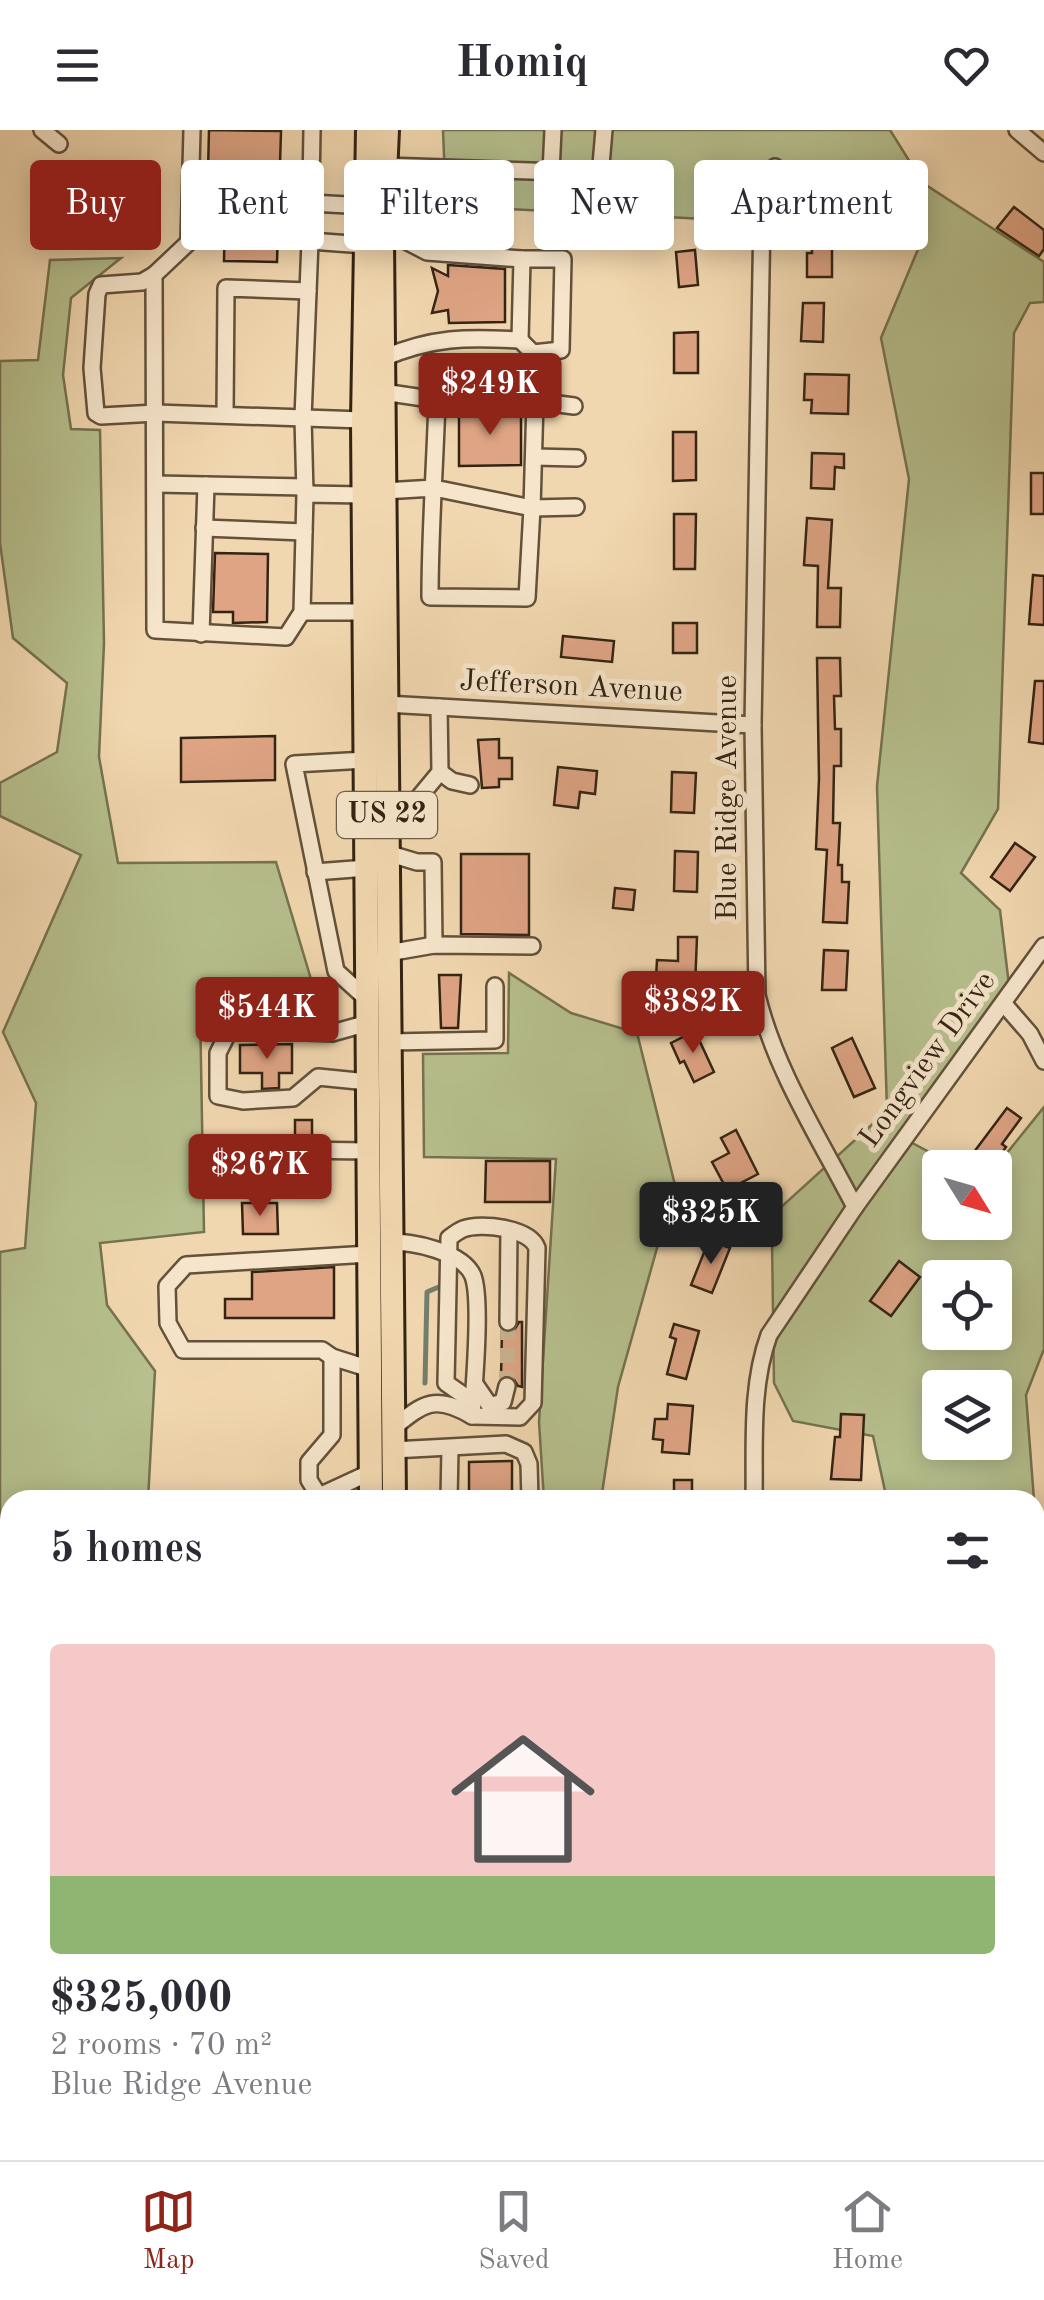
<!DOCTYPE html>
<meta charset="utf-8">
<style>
body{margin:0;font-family:"Old Standard TT",serif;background:#f7f7f7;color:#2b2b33;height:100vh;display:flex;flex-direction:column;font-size:38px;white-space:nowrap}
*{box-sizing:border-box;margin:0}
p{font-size:32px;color:#7c7c81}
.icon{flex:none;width:55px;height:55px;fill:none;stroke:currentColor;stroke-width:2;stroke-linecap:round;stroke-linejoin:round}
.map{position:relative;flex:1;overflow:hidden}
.side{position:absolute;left:0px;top:1360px;width:1045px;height:670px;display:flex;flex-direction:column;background:#fff;border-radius:30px 30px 0 0;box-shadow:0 5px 25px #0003}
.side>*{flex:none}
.guide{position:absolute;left:30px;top:30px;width:985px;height:90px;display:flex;gap:20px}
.needle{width:65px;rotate:127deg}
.buttons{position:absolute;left:922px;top:1020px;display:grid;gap:20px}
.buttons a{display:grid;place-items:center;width:90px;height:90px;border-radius:10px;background:#fff;box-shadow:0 5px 25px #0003;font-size:50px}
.price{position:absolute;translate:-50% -85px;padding:0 22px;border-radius:10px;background:#8f2418;color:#fff;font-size:32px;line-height:65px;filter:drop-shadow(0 2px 5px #0008)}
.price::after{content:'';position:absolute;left:50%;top:60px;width:30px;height:22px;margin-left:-15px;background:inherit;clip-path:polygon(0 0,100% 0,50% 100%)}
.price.current{background:#222;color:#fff}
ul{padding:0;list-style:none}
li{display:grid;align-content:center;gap:20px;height:530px;padding:0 50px}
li+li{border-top:2px solid #e1e1e2}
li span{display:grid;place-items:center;height:310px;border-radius:10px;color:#555}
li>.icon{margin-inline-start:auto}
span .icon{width:180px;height:180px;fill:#fffc;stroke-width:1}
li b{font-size:42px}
h2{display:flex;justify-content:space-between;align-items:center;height:120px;padding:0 50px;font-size:42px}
.tag{padding:0 35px;border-radius:10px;background:#fff;box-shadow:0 5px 25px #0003;font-size:35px;line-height:90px}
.tag.current{background:#8f2418;color:#fff}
header{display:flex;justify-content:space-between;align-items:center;height:130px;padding:0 50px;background:#fff;font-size:45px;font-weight:700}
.dock{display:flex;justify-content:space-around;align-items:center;height:140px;border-top:2px solid #e1e1e2;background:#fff;font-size:28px;color:#7c7c81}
.dock a{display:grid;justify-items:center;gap:5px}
.dock .current{color:#8f2418}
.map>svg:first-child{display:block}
.green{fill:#b6bf8d;stroke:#757250;stroke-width:2.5;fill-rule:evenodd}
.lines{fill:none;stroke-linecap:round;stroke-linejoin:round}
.stream{stroke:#727e6c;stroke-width:5}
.building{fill:#dea484;stroke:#342414;stroke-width:2.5}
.minor-tunnel{stroke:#cbb390;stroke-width:15;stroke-dasharray:15 8;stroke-linecap:butt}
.minor-casing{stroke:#63513b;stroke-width:20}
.highway-casing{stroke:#342414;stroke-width:28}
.minor{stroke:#f6e5cb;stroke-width:15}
.highway{stroke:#f1d7af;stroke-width:22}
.labels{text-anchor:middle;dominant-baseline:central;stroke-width:10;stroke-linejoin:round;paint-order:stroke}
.shield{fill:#f6e5cb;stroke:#6e5e4b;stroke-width:2.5}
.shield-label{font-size:28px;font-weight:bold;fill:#342414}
.street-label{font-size:30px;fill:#342414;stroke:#f6e5cb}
</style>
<header><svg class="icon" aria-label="menu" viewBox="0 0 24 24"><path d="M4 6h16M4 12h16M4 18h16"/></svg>Homiq<svg class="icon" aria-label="heart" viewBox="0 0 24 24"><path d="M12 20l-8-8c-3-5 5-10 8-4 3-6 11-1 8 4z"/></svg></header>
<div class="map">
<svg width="1044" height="2030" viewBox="0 0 1044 2030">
<rect width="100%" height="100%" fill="#f1d7af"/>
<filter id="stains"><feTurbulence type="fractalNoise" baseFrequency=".002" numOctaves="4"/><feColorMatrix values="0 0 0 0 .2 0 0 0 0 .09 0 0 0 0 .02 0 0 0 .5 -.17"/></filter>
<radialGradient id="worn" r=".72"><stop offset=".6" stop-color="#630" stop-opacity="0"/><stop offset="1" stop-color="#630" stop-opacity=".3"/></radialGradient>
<g class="green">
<path d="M443 0H890L923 53 1044 132V172L1030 173 1014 203 998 679 961 743 1000 780 1009 855 905 1009 957 1037 940 1038V1092H995V1038L1044 977V1219L1026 1265 1034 1370H887L873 1306 793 1291 774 1253 772 1111 666 1086 618 1257 601 1370H544L539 1292 556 1029 424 1027 423 924 508 923 509 843 571 883 637 903 677 1063 778 1080 887 981 877 656 909 349 881 208 926 100 446 76ZM940 1148H995V1202H940ZM940 1258H995V1312H940Z"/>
<path d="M121 128 71 168 63 245 71 299 100 300 104 513 99 627 118 733 276 732 316 866 200 877 204 1102 100 1113 107 1175 155 1241 148 1370H10V1468L3 1469 0 1488V1122L25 1118 36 973 3 902 81 725 0 686V653L57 622 67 553 13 508 0 413V231L38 230 50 130Z"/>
<path d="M1035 1387 1044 1507V1558H1035Z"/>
<path d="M1035 1880H1044V2030H794L795 2020H1035Z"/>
<path d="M539 2020H611L610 2030H536Z"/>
</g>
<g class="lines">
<path class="stream" d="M425 1253 427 1162 441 1156"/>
</g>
<g class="building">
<path d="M209 0 281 1 277 132 224 131 225 78H201L202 42H208Z"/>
<path d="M1014 77 1044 100V119L1039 126 997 98Z"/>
<path d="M832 109V147H807V123H812V110Z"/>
<path d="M695 120 698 155 679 157 676 122Z"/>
<path d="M448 135 505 139V192L449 193 448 180 432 183 438 161 432 138 448 146Z"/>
<path d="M803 173H824L823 212 801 211Z"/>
<path d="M698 202V243H674V203Z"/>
<path d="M805 244 849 245 848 284 811 283 812 270H804Z"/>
<path d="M459 281 521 282V335L459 336Z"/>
<path d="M673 302H696V350L673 351Z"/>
<path d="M812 323 844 324V338L835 337 834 359 811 358Z"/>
<rect x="1031" y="343" width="13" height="41"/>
<path d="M674 384H696L695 439H674Z"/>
<path d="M807 388 832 390 828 458H841L840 497H817L818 436 804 435Z"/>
<path d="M215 423 268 424 267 492 233 493V482H213Z"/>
<path d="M1033 445 1044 446V495L1029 494Z"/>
<rect x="673" y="493" width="24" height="30"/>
<path d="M563 506 614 511 612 532 561 527Z"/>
<path d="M817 528H840L841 566H834L835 599H841V636H834L833 693H840L838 735H842V752H849L847 793 823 792 827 720 816 719 819 649Z"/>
<path d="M1035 551H1044V614L1029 612Z"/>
<path d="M275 606V650L181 652V608Z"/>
<path d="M499 609V628H512V649H499V657L482 658 478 610Z"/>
<path d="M558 637 597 641 595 664 580 662 578 678 554 675Z"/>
<path d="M672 642 696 643 694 683 671 682Z"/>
<path d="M1015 713 1035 727 1010 761 991 747Z"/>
<path d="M675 721 698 722 697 762 674 761Z"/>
<path d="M461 724H529V805L461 804Z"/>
<path d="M615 758 635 760 633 780 613 778Z"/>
<path d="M678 807H697L695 857 673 856 674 848H656L657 830 678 831Z"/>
<path d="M824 820 848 821 846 860H822Z"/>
<path d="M439 845H461L458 898H441Z"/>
<path d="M695 901 714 942 694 952 684 931 680 933 671 913Z"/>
<path d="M852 908 875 958 854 967 832 918Z"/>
<path d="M292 914V943H279V958L262 959V943H240V915Z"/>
<path d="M1007 978 1021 988 1002 1014 1006 1017 991 1038H987L971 1026Z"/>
<rect x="295" y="990" width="17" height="19"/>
<path d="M736 1000 758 1044 727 1060 712 1032 729 1023 721 1008Z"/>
<path d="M486 1031H550V1072H485Z"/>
<path d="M242 1073H277L278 1104H243Z"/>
<path d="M709 1110 730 1118 712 1163 691 1155Z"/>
<path d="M899 1131 920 1147 891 1186 870 1171Z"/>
<path d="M334 1137V1188H225V1169H252V1142Z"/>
<path d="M519 1192H522V1257L518 1256 511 1245 501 1247 502 1201 513 1202Z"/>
<path d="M674 1194 699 1201 686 1249 667 1244 676 1209 670 1207Z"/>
<path d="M668 1274 693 1276 689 1324 662 1322 663 1310 653 1309 655 1289H667Z"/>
<path d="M841 1284 864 1285 861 1350 831 1349 835 1307H840Z"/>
<path d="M512 1331V1370H469V1332Z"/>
<rect x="674" y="1350" width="18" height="20"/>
</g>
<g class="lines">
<path class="minor-tunnel" d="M507 1256 508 1192"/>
<defs>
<g id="minor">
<path d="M42 0 59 14"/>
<path d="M192 0 189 112 154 145 155 500 286 507 302 482 305 364 364 365"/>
<path d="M312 0 310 111 365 115"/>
<path d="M1017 0 1044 23"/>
<path d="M386 36 591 43 601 35 604 0"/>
<path d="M551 42 553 0"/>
<path d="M311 73 366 76"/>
<path d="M383 99 427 122 522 129 520 210C466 207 433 207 383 228"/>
<path d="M154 145 142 152 101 155 97 164 92 238 96 283 101 286 156 283 363 290"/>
<path d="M520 210 533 223 561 220 563 129H522"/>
<path d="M383 262 437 270 535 271 532 378 576 377"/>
<path d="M535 271 574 276"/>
<path d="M225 285 226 158 308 161"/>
<path d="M534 327 577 328"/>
<path d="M156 354 305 357"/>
<path d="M384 361 434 358 532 378 527 468 430 467C430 401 435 335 437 270"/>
<path d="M305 364 303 288 310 111"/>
<path d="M204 398 304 402"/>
<path d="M302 482H365"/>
<path d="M201 504 206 355"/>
<path d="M386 574 753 595"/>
<path d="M366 630 294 634 336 841 368 870"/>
<path d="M440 642 452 651 470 655"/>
<path d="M387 687 406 683 440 642 439 577"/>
<path d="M387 723 417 732H433L434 815"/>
<path d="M315 742 367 738"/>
<path d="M388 823 434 815 532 816"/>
<path d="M1004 874 1030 904 1044 931"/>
<path d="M368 893 332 903 230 899 218 923V966L243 971 293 968 318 947 368 952"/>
<path d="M389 912 495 910V856"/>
<path d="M226 1019 369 1021"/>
<path d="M855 1077 1044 816"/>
<path d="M390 1113C412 1110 464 1123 473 1146 482 1170 474 1258 472 1286 435 1264 424 1273 393 1298"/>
<path d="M508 1192 509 1101"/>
<path d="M332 1227 322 1220H183L168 1193 167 1156 186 1135 369 1124"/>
<path d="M475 1254 490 1276 503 1272 507 1256"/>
<path d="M472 1286 520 1287 533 1273 537 1118C530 1098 481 1092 463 1099 458 1101 453 1105 449 1108L446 1253 473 1272"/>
<path d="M393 1320 506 1314 524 1322 529 1334 530 1370"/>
<path d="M319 1366 309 1350V1332L332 1305V1227L370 1239"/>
<path d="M326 1370 319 1366 371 1342"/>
<path d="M449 1370 450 1318"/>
<path d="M754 1370C755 1316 750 1257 769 1205L855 1077C820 1009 775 940 757 865L753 595 762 85 775 37"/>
<path d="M0 2003 10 2004"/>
<path d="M219 2020 348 2030"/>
<path d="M156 2030V2020"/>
<path d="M503 2030 511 2020"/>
<path d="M749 2030V2020"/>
</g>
<g id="highway">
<path d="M368 0 363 290 371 1370"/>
<path d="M387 0 382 111 394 1370"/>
<path d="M302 2020 305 2027"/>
<path d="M255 2023 257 2020"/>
<path d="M381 2030V2020"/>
<path d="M402 2030V2020"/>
</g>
</defs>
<use href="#minor" class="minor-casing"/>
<use href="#highway" class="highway-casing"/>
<use href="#minor" class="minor"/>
<use href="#highway" class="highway"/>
</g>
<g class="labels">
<rect class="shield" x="337" y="662" width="100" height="46" rx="8"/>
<g class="shield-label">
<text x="387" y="685">US 22</text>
</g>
<g class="street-label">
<text transform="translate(571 557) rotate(3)">Jefferson Avenue</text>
<text transform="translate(728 668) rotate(-90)">Blue Ridge Avenue</text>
<text transform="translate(928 930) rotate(-54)">Longview Drive</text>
</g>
</g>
<rect width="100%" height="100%" filter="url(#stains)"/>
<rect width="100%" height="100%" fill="url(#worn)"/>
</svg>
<div class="buttons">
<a><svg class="needle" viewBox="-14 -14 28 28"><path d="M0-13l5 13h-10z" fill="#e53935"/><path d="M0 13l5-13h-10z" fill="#7c7c81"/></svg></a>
<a><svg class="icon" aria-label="locate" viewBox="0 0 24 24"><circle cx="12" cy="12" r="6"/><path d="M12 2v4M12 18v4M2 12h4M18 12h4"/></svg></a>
<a><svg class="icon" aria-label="layers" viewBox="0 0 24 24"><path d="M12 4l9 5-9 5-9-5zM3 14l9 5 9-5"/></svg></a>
</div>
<b class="price" style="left:490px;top:308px">$249K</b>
<b class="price" style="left:693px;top:926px">$382K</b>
<b class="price" style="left:267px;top:932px">$544K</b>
<b class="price" style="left:260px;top:1089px">$267K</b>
<b class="price current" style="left:711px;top:1137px">$325K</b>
<div class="guide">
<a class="tag current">Buy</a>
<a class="tag">Rent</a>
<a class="tag">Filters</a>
<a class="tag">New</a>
<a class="tag">Apartment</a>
</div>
<section class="side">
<h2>5 homes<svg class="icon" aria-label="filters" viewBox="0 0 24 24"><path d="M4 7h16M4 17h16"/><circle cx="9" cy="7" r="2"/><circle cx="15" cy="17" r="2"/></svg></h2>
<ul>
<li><span style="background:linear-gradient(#f6c9c9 75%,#8fb573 0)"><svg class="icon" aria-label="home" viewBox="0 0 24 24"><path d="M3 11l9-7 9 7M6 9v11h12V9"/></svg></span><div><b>$325,000</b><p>2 rooms · 70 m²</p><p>Blue Ridge Avenue</p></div></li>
</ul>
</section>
</div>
<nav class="dock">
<a class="current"><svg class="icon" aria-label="map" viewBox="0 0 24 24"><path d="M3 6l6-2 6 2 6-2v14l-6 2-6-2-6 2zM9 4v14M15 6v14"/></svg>Map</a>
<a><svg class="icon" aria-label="saved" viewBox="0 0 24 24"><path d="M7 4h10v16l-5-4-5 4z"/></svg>Saved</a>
<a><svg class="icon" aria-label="home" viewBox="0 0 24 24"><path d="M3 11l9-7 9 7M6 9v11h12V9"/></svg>Home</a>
</nav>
